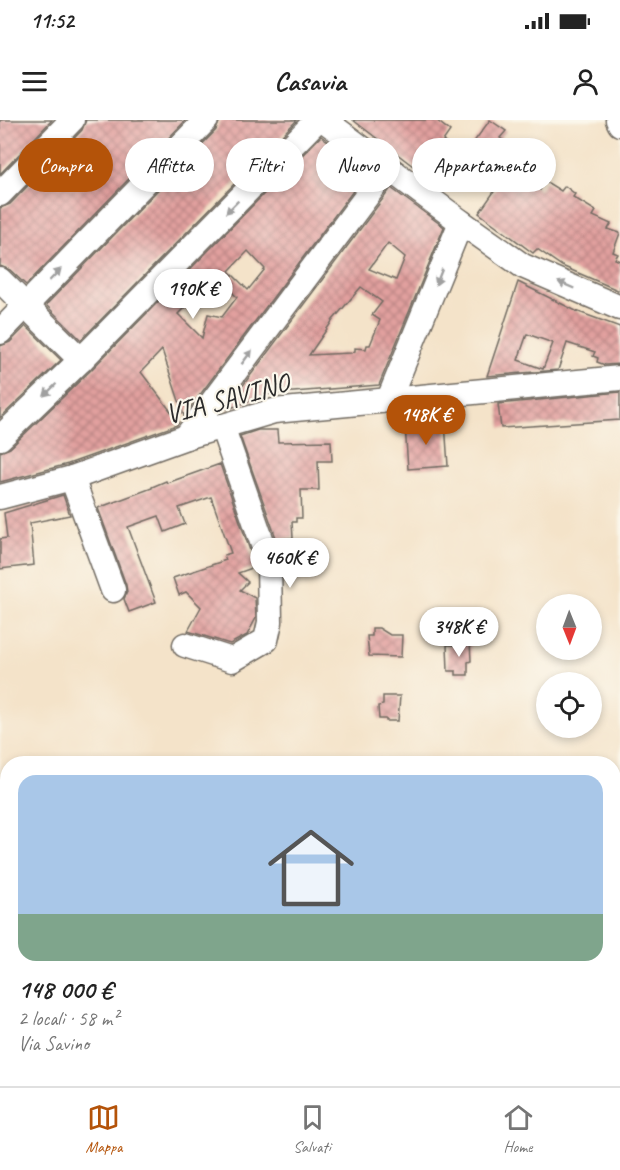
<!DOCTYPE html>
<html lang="it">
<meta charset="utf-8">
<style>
body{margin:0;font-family:Caveat,sans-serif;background:#f6f6f6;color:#222;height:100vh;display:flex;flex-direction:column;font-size:22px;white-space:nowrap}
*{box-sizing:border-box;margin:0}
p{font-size:20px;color:#767676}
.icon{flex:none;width:33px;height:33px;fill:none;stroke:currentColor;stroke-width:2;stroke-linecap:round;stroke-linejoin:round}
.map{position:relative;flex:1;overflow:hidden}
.drawer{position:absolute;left:0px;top:636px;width:621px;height:330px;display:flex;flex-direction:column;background:#fff;border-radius:24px 24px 0 0;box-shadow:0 3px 9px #0003}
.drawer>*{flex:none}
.hud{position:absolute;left:18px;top:18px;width:585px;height:54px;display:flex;gap:12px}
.needle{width:39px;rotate:179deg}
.controls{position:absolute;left:536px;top:474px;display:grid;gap:12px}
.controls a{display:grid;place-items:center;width:66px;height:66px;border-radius:50%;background:#fff;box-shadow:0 3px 9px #0003;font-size:30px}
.price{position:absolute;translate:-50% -51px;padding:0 14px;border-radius:21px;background:#fff;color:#222;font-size:20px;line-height:39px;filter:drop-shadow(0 2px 3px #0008)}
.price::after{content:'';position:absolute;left:50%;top:36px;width:18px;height:14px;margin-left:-9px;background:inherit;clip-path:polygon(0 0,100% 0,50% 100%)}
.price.on{background:#b45309;color:#fff}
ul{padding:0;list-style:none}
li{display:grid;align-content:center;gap:12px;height:318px;padding:0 18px}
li+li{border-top:2px solid #e0e0e0}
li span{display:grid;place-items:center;height:186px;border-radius:18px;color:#555}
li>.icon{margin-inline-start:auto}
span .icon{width:108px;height:108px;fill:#fffc;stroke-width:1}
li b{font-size:26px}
.chip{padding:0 21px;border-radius:27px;background:#fff;box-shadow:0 3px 9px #0003;font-size:21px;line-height:54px}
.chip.on{background:#b45309;color:#fff}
.status{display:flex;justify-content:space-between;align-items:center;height:42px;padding:0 30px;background:#fff;direction:ltr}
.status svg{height:16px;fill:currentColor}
header{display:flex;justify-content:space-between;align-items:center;height:78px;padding:0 18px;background:#fff;font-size:27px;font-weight:700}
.menu{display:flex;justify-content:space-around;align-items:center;height:84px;border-top:2px solid #e0e0e0;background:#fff;font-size:16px;color:#767676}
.menu a{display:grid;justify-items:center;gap:3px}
.menu .on{color:#b45309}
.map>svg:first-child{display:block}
.building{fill:url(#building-cross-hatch);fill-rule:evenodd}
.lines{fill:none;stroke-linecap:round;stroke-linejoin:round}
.minor-casing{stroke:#716b62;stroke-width:27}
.minor{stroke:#fff;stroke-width:24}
.oneway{fill:#a0a0a0}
.labels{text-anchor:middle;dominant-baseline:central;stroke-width:4.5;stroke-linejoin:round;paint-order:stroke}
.street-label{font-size:28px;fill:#2b2b2b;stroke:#fbf7ec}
</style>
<div class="status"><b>11:52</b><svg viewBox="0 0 49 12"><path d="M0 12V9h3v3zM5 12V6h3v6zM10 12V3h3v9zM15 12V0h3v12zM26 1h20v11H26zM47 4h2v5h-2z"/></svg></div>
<header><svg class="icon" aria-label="menu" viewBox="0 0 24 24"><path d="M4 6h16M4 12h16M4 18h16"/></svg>Casavia<svg class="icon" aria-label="person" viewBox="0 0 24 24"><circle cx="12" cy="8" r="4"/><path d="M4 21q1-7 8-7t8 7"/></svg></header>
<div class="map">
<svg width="620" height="966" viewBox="0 0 620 966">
<defs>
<pattern id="building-cross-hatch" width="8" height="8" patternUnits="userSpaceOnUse" patternTransform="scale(1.5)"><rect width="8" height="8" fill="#e2a09f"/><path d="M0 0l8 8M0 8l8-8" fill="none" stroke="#b78382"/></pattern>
</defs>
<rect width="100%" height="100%" fill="#fbf7ec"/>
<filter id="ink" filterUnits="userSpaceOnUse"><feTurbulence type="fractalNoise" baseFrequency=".0167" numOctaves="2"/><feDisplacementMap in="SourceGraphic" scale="12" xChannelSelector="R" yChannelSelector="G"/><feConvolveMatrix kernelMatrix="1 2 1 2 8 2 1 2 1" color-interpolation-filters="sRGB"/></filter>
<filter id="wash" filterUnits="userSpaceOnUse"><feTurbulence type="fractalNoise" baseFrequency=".008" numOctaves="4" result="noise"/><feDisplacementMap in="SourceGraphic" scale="24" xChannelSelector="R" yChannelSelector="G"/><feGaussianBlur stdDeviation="1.35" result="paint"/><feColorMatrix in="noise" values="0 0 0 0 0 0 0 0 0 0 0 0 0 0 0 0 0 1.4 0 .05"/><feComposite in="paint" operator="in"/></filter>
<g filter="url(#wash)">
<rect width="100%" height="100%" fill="#f4e3c9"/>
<g id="blocks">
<g class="building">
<path d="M0 0H52L0 54Z"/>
<path d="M86 0H186L26 165 10 150 0 146V88L10 84 82 10Z"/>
<path d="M220 0H297L81 220 46 185 216 10Z"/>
<path d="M353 0H436L450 11 443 21 462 36 439 66Z"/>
<path d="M490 0 506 11 500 18 523 35 511 50 540 70 545 61 561 71 565 66 575 74 573 77 596 91 593 96 611 104 608 109 620 113 613 132 618 134 615 139 620 141V171L562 146 537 129 533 133 479 93 496 69 459 42Z"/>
<path d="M321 16 368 51 184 296 162 230 141 252 179 302 177 305 68 344 0 362V332L10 328 91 250ZM248 131 265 149 248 170 229 151ZM212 153 216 156 214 166 219 160 237 177 222 197 208 194 202 218 178 194 190 182 187 178Z"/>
<path d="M391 68 444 107 379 265 269 274 228 289 226 288ZM388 123 405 137 396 160 369 149ZM361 167 382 182 372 195 380 200 370 225H367L366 229 355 228V231L351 233 309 235 333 200Z"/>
<path d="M518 162 576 191 620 207V244L605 245 597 242 598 238 593 236 595 232 567 223 558 250 487 256ZM527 214 553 223 543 249 518 240Z"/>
<path d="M26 206 61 240 0 298V226L10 222Z"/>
<path d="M620 272V300L501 308 498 284Z"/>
<path d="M445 302 448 346 408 349 405 305Z"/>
<path d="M258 310H277L278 322 331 321 332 341H318L319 370H301L302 398H296V402H292L293 418 280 419V429L240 316Z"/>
<path d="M220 344 255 445V447L238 453 248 462 240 470 255 478 256 498 247 515 230 524 188 511 201 487 186 472 179 475 173 458 226 440 224 435 231 433 211 377 179 388 185 404 165 412 159 396 128 407 156 482 129 492 124 479 127 472 126 465 98 388 152 368V367L166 361 167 363Z"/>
<path d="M63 375 70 395 30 403 34 445 0 449V419L7 418 4 393Z"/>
<path d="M372 508H379L390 515H402L401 537 369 536 367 516H372Z"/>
<path d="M456 522H470L471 541 468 542V555H456V551H448L447 525H456Z"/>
<path d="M383 576H400L398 601H386V599H379L378 586 383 585Z"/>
</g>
</g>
</g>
<g filter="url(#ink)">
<use href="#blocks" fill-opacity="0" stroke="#716b62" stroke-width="1.5"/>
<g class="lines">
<defs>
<g id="minor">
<path d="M324 0 461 102 523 146 620 188"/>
<path d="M618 0 620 4"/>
<path d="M0 74 72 0"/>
<path d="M0 160 81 240"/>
<path d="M0 212 206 0"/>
<path d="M389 279 461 102"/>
<path d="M186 317 388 48"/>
<path d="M0 318 81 240 317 0"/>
<path d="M72 358 113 470"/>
<path d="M0 377 72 358 186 317 274 291 620 258"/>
<path d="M185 525 232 540 266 520 270 502 269 442 222 306"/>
<path d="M614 815H620"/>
</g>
</defs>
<use href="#minor" class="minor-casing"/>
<use href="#minor" class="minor"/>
</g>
<defs><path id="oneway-solid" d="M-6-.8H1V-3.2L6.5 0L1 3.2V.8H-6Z" transform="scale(1.5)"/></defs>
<g class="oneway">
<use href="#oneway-solid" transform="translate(232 87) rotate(135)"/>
<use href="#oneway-solid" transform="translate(55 155) rotate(-46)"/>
<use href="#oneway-solid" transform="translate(439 157) rotate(112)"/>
<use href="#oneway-solid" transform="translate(566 165) rotate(-157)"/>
<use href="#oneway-solid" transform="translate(247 237) rotate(-53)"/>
<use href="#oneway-solid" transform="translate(50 270) rotate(136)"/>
</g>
</g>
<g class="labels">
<g class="street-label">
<text transform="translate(227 278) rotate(-15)">VIA SAVINO</text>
</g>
</g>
</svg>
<div class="controls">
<a><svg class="needle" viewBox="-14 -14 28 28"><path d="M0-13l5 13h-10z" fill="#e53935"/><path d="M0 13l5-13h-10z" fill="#767676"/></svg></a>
<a><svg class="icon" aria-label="locate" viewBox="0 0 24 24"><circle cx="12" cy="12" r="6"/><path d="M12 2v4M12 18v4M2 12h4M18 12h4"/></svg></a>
</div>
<b class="price" style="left:193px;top:200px">190K €</b>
<b class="price on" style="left:426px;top:326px">148K €</b>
<b class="price" style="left:290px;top:469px">460K €</b>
<b class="price" style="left:459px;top:538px">348K €</b>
<div class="hud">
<a class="chip on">Compra</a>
<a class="chip">Affitta</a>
<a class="chip">Filtri</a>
<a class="chip">Nuovo</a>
<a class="chip">Appartamento</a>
</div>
<section class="drawer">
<ul>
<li><span style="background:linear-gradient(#a9c7e8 75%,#7fa58c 0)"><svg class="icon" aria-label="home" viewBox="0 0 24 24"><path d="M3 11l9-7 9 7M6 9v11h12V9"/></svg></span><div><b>148 000 €</b><p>2 locali · 58 m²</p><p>Via Savino</p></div></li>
</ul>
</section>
</div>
<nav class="menu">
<a class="on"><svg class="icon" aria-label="map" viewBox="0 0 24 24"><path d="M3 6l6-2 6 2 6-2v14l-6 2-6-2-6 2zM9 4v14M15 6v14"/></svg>Mappa</a>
<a><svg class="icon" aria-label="saved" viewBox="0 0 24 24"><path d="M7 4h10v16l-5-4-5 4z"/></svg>Salvati</a>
<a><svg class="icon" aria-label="home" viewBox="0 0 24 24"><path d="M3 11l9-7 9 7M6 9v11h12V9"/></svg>Home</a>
</nav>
